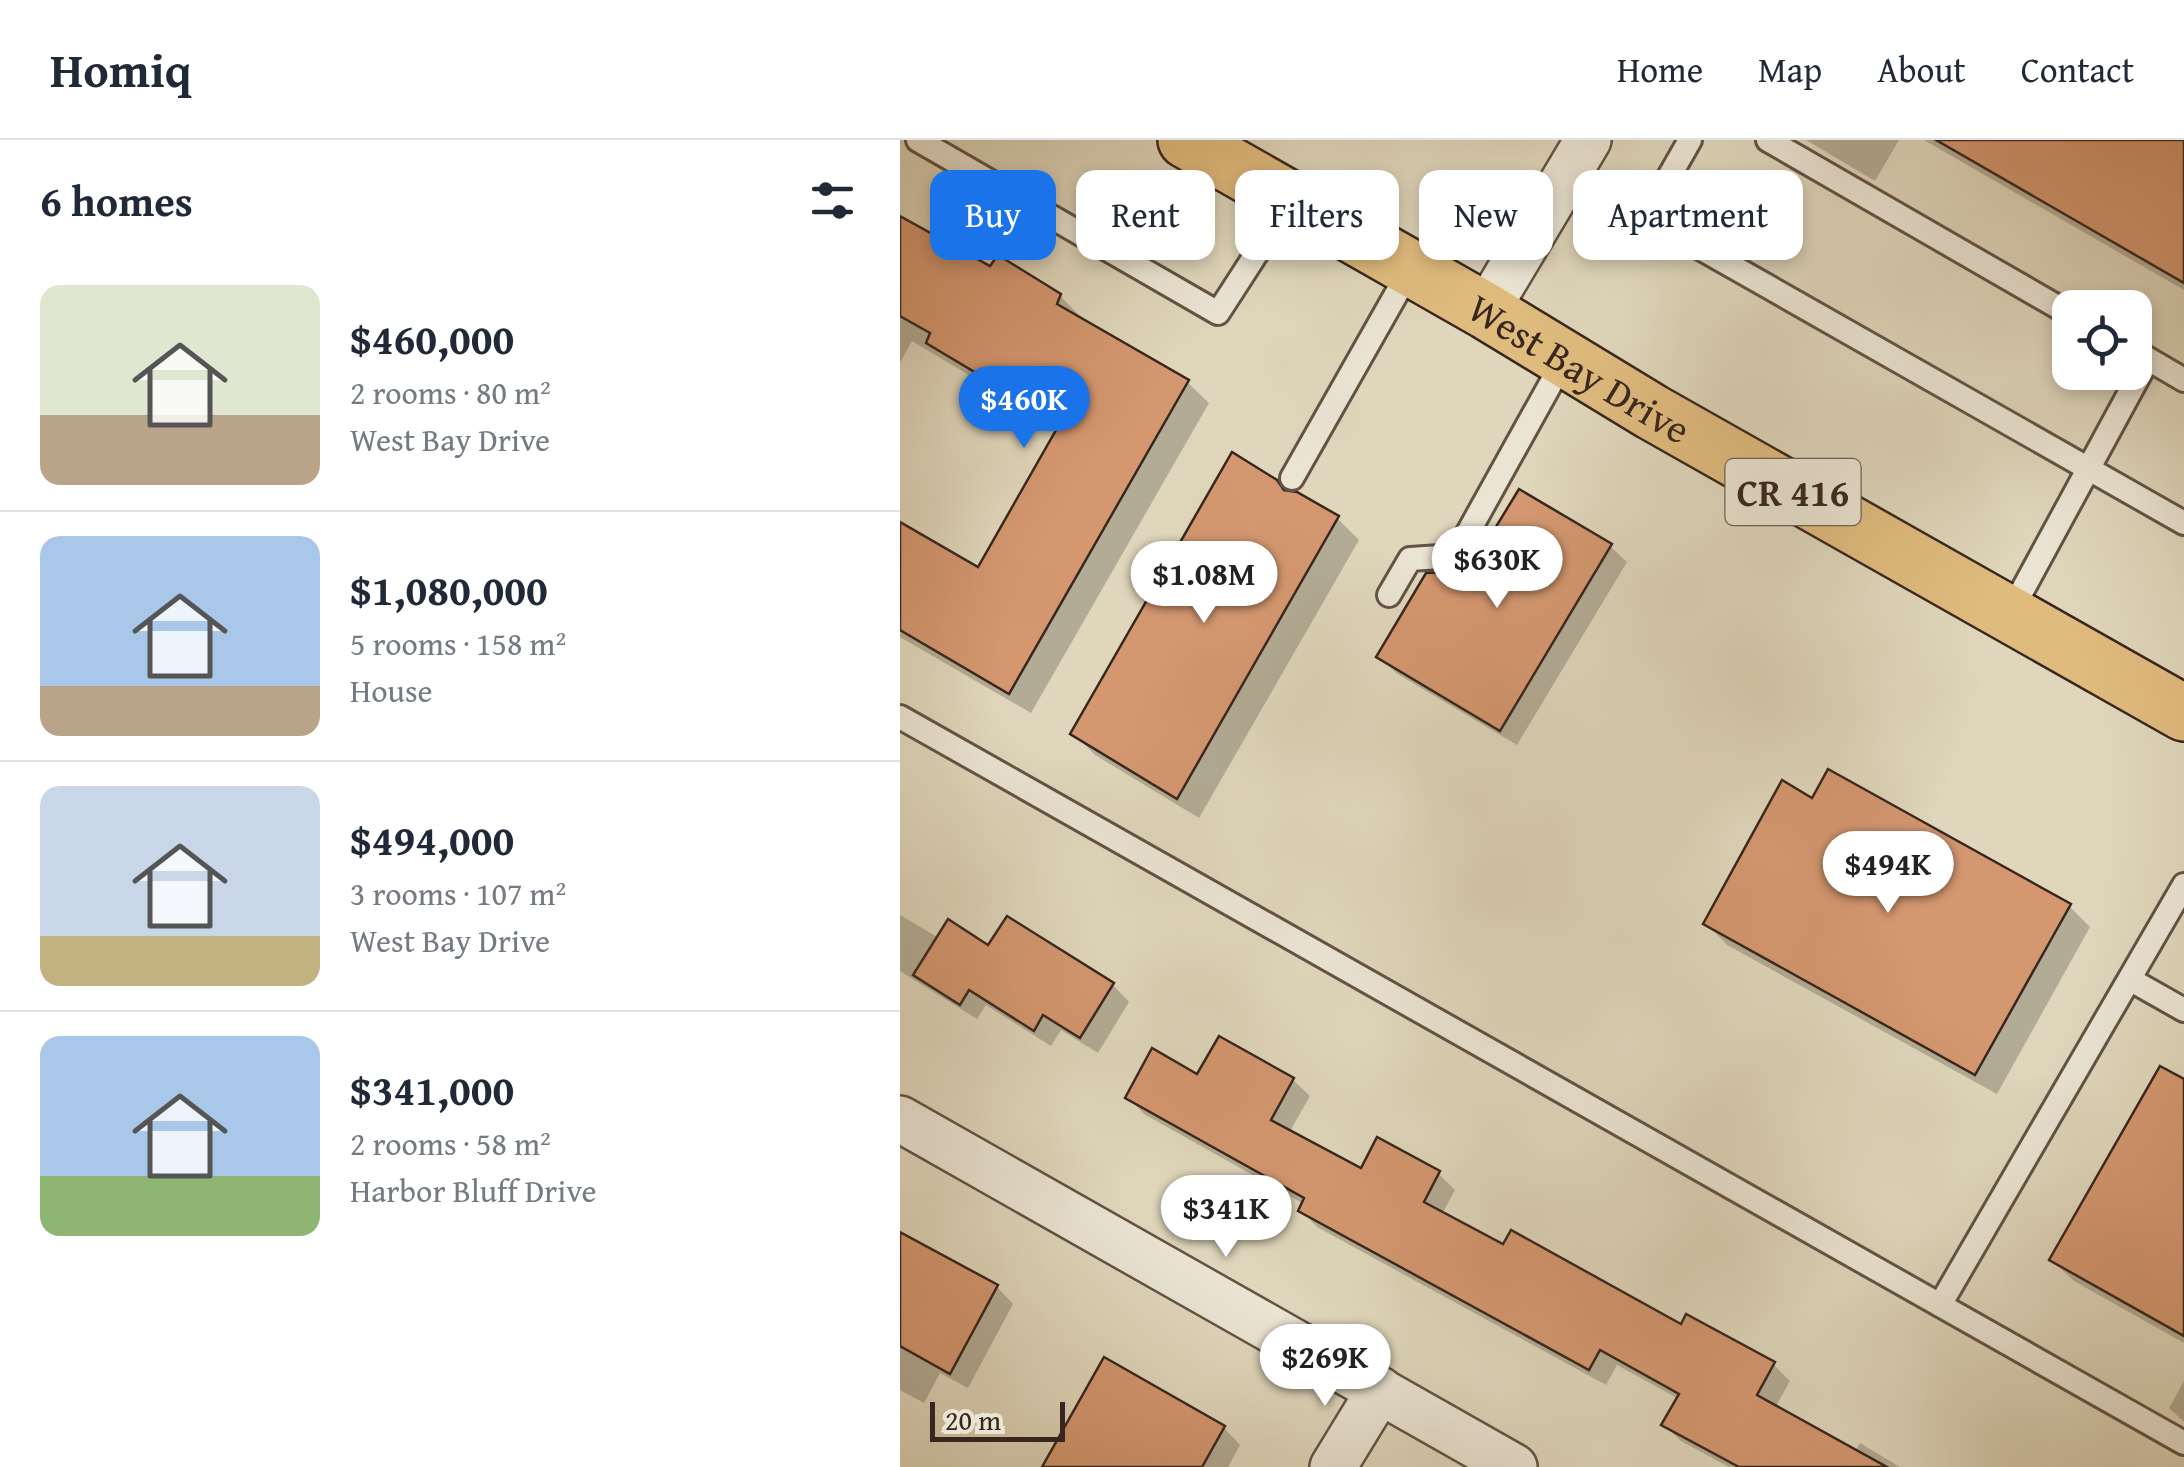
<!DOCTYPE html>
<meta charset="utf-8">
<style>
body{margin:0;font-family:"Gentium Book Plus",serif;background:#f6f6f7;color:#1f2937;height:100vh;display:flex;flex-direction:column;font-size:38px;white-space:nowrap}
*{box-sizing:border-box;margin:0}
p{font-size:32px;color:#747a83}
.icon{flex:none;width:55px;height:55px;fill:none;stroke:currentColor;stroke-width:2;stroke-linecap:round;stroke-linejoin:round}
.map{position:relative;flex:1;overflow:hidden}
.side{display:flex;flex-direction:column;background:#fff;width:900px}
.side>*{flex:none}
.top-card{position:absolute;left:30px;top:30px;width:950px;height:90px;display:flex;gap:20px}
.buttons{position:absolute;left:1152px;top:150px;display:grid;gap:20px}
.buttons a{display:grid;place-items:center;width:100px;height:100px;border-radius:20px;background:#fff;box-shadow:0 5px 15px #0003;font-size:50px}
.scale{position:absolute;left:30px;bottom:25px;width:135px;box-sizing:border-box;padding-left:10px;border:5px solid #38271e;border-top:0;font-size:28px;line-height:35px;white-space:nowrap;color:#38271e;-webkit-text-stroke:8px #eae4d3;paint-order:stroke}
.price{position:absolute;translate:-50% -85px;padding:0 22px;border-radius:35px;background:#fff;color:#222;font-size:32px;line-height:65px;filter:drop-shadow(0 2px 5px #0008)}
.price::after{content:'';position:absolute;left:50%;top:60px;width:30px;height:22px;margin-left:-15px;background:inherit;clip-path:polygon(0 0,100% 0,50% 100%)}
.price.active{background:#1a73e8;color:#fff}
ul{padding:0;list-style:none}
li{display:flex;align-items:center;gap:30px;height:250px;padding:0 40px}
li+li{border-top:2px solid #e0e1e3}
li span{display:grid;place-items:center;flex:none;width:280px;height:200px;border-radius:20px;color:#555}
li>.icon{margin-inline-start:auto}
span .icon{width:120px;height:120px;fill:#fffc;stroke-width:1}
li b{font-size:42px}
h2{display:flex;justify-content:space-between;align-items:center;height:120px;padding:0 40px;font-size:42px}
.tag{padding:0 35px;border-radius:20px;background:#fff;box-shadow:0 5px 15px #0003;font-size:35px;line-height:90px}
.tag.active{background:#1a73e8;color:#fff}
header{display:flex;align-items:center;gap:60px;box-sizing:border-box;height:140px;padding:0 50px;background:#fff;border-bottom:2px solid #e0e1e3}
header strong{font-size:48px}
nav{display:flex;gap:55px;margin-inline-start:auto;font-size:35px}
main{display:flex;flex:1;min-height:0}
.map>svg:first-child{display:block}
.shadow{fill:#0003}
.building{fill:#d49770;stroke:#38271e;stroke-width:2.5}
.lines{fill:none;stroke-linecap:round;stroke-linejoin:round}
.service-casing{stroke:#625345;stroke-width:28}
.minor-casing{stroke:#625345;stroke-width:50}
.primary-casing{stroke:#38271e;stroke-width:60}
.service{stroke:#eae4d3;stroke-width:22}
.minor{stroke:#eae4d3;stroke-width:45}
.primary{stroke:#e0bb7e;stroke-width:55}
.labels{text-anchor:middle;dominant-baseline:central;stroke-width:8;stroke-linejoin:round;paint-order:stroke}
.shield{fill:#eae4d3;stroke:#6d6054;stroke-width:2.5}
.shield-label{font-size:38px;font-weight:bold;fill:#38271e}
.street-label{font-size:40px;fill:#38271e;stroke:#eae4d3}
</style>
<header>
<strong>Homiq</strong>
<nav><a>Home</a><a>Map</a><a>About</a><a>Contact</a></nav>
</header>
<main>
<section class="side">
<h2>6 homes<svg class="icon" aria-label="filters" viewBox="0 0 24 24"><path d="M4 7h16M4 17h16"/><circle cx="9" cy="7" r="2"/><circle cx="15" cy="17" r="2"/></svg></h2>
<ul>
<li><span style="background:linear-gradient(#dfe7d0 65%,#b9a48a 0)"><svg class="icon" aria-label="home" viewBox="0 0 24 24"><path d="M3 11l9-7 9 7M6 9v11h12V9"/></svg></span><div><b>$460,000</b><p>2 rooms · 80 m²</p><p>West Bay Drive</p></div></li>
<li><span style="background:linear-gradient(#a9c7e8 75%,#b9a48a 0)"><svg class="icon" aria-label="home" viewBox="0 0 24 24"><path d="M3 11l9-7 9 7M6 9v11h12V9"/></svg></span><div><b>$1,080,000</b><p>5 rooms · 158 m²</p><p>House</p></div></li>
<li><span style="background:linear-gradient(#c9d6e8 75%,#c2b280 0)"><svg class="icon" aria-label="home" viewBox="0 0 24 24"><path d="M3 11l9-7 9 7M6 9v11h12V9"/></svg></span><div><b>$494,000</b><p>3 rooms · 107 m²</p><p>West Bay Drive</p></div></li>
<li><span style="background:linear-gradient(#a9c7e8 70%,#8fb573 0)"><svg class="icon" aria-label="home" viewBox="0 0 24 24"><path d="M3 11l9-7 9 7M6 9v11h12V9"/></svg></span><div><b>$341,000</b><p>2 rooms · 58 m²</p><p>Harbor Bluff Drive</p></div></li>
</ul>
</section>
<div class="map">
<svg width="1284" height="1327" viewBox="0 0 1284 1327">
<rect width="100%" height="100%" fill="#dfd6bb"/>
<filter id="stains"><feTurbulence type="fractalNoise" baseFrequency=".002" numOctaves="4"/><feColorMatrix values="0 0 0 0 .2 0 0 0 0 .09 0 0 0 0 .02 0 0 0 .5 -.17"/></filter>
<radialGradient id="worn" r=".72"><stop offset=".6" stop-color="#630" stop-opacity="0"/><stop offset="1" stop-color="#630" stop-opacity=".3"/></radialGradient>
<g class="shadow">
<path d="M906 0H999L975 41Z"/>
<path d="M1024 0H1284V150Z"/>
<path d="M0 79 91 130 160 156 181 177 180 180 287 242 309 263 131 573 0 497V385L79 430 159 289 12 201 0 223Z"/>
<path d="M376 342 387 353 437 378 459 400 299 678 195 615 173 593Z"/>
<path d="M710 406 727 422 617 605 496 533 479 516 564 445Z"/>
<path d="M913 661 1169 766 1190 787 1097 954 827 805 806 783Z"/>
<path d="M0 775 39 798 89 808 213 845 229 862 198 913 161 890 151 906 86 865 77 879 0 831Z"/>
<path d="M298 938 393 940 410 956 389 993 462 1031 538 1033 555 1050 542 1074 604 1107 782 1188 873 1224 890 1241 875 1268 955 1312 960 1303 1000 1327H829L781 1301 764 1285 779 1259 717 1225 706 1245 417 1087 401 1070 404 1064 244 974 228 957Z"/>
<path d="M1284 942V1203L1174 1141 1152 1120Z"/>
<path d="M0 1095 97 1147 113 1164 68 1248 40 1233 24 1263 0 1250Z"/>
<path d="M205 1221 324 1288 340 1305 328 1327H145Z"/>
<path d="M1284 1241V1282L1269 1268Z"/>
</g>
<g class="building">
<path d="M1036 0H1284V143Z"/>
<path d="M0 76 90 126 98 115 161 154 157 164 289 240 109 554 0 490V382L78 427 160 283 26 203 30 193 0 176Z"/>
<path d="M332 312 377 340 384 350 397 352 439 376 277 659 170 594Z"/>
<path d="M619 349 712 404 600 591 476 517 526 433 546 432 563 441Z"/>
<path d="M928 629 1171 764 1075 935 803 784 882 640 912 658Z"/>
<path d="M107 776 214 843 180 898 143 875 134 891 69 850 60 865 13 835 48 779 88 805Z"/>
<path d="M319 896 394 938 371 980 461 1028 477 997 540 1031 524 1062 603 1104 611 1090 781 1184 786 1174 875 1222 857 1255 987 1327H839L761 1285 779 1254 700 1210 689 1230 398 1071 404 1058 225 958 252 908 297 934Z"/>
<path d="M1260 926 1284 939V1196L1149 1120Z"/>
<path d="M0 1092 98 1145 50 1234 0 1206Z"/>
<path d="M204 1217 325 1286 302 1327H142Z"/>
</g>
<g class="lines">
<defs>
<g id="service">
<path d="M18 0 318 173 391 60"/>
<path d="M868 0 1170 174"/>
<path d="M668 33 1284 383"/>
<path d="M746 77 790 0"/>
<path d="M1238 213 1284 240"/>
<path d="M392 338 511 128"/>
<path d="M489 455 510 419 555 416 665 218"/>
<path d="M1109 475 1248 219"/>
<path d="M0 577 1284 1303"/>
<path d="M1231 840 1284 870"/>
<path d="M1040 1165 1284 745"/>
</g>
<g id="minor">
<path d="M586 171 688 0"/>
<path d="M0 979 614 1327"/>
<path d="M433 1327 480 1250"/>
</g>
<g id="primary">
<path id="s1" d="M286 0 586 171 752 272 1284 573"/>
</g>
</defs>
<use href="#service" class="service-casing"/>
<use href="#minor" class="minor-casing"/>
<use href="#primary" class="primary-casing"/>
<use href="#service" class="service"/>
<use href="#minor" class="minor"/>
<use href="#primary" class="primary"/>
</g>
<g class="labels">
<rect class="shield" x="825.5" y="319" width="135" height="66" rx="8"/>
<g class="shield-label">
<text x="893" y="352">CR 416</text>
</g>
<g class="street-label">
<text stroke="none"><textPath href="#s1" startOffset="455">West Bay Drive</textPath></text>
</g>
</g>
<rect width="100%" height="100%" filter="url(#stains)"/>
<rect width="100%" height="100%" fill="url(#worn)"/>
</svg>
<div class="buttons">
<a><svg class="icon" aria-label="locate" viewBox="0 0 24 24"><circle cx="12" cy="12" r="6"/><path d="M12 2v4M12 18v4M2 12h4M18 12h4"/></svg></a>
</div>
<div class="scale">20 m</div>
<b class="price active" style="left:124px;top:311px">$460K</b>
<b class="price" style="left:597px;top:471px">$630K</b>
<b class="price" style="left:304px;top:486px">$1.08M</b>
<b class="price" style="left:988px;top:776px">$494K</b>
<b class="price" style="left:326px;top:1120px">$341K</b>
<b class="price" style="left:425px;top:1269px">$269K</b>
<div class="top-card">
<a class="tag active">Buy</a>
<a class="tag">Rent</a>
<a class="tag">Filters</a>
<a class="tag">New</a>
<a class="tag">Apartment</a>
</div>
</div>
</main>
